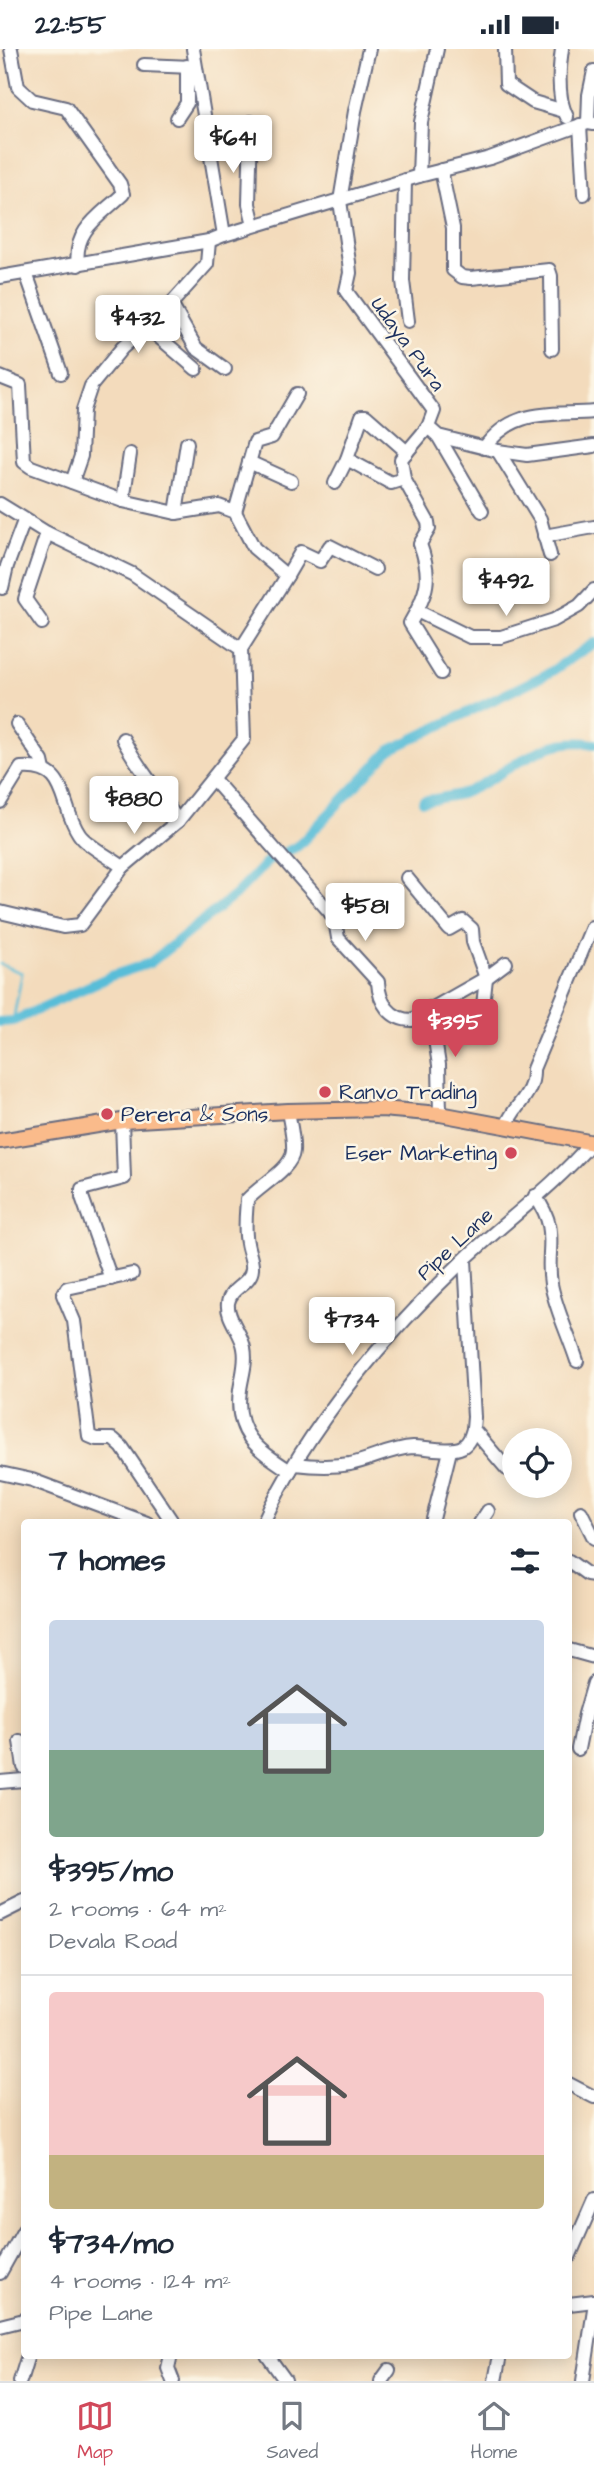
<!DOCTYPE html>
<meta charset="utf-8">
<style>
body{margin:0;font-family:"Architects Daughter",sans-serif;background:#f2f2f3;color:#1f2937;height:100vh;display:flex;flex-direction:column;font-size:26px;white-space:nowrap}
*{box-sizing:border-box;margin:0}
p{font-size:23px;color:#747a83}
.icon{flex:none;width:38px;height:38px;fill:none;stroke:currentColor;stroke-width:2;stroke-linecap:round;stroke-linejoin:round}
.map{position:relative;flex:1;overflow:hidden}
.details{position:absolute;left:21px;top:1470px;width:551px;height:840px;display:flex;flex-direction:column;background:#fff;border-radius:7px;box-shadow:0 4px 18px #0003}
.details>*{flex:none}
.fabs{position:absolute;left:502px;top:1379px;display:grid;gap:14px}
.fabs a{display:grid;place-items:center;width:70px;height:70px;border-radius:50%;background:#fff;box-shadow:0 4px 18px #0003;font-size:35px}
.price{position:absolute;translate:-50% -60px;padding:0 16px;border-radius:7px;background:#fff;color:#222;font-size:23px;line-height:46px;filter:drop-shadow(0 2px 4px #0008)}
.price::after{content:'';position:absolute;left:50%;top:42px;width:21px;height:16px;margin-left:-10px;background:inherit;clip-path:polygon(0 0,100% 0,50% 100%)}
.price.current{background:#d1495b;color:#fff}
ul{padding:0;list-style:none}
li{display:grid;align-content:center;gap:14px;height:371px;padding:0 28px}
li+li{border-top:2px solid #e0e1e3}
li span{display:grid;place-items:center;height:217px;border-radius:7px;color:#555}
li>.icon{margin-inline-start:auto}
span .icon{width:126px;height:126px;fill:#fffc;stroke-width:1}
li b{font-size:30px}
h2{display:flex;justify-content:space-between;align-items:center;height:84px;padding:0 28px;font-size:30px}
.status{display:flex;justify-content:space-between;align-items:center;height:49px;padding:0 35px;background:#fff;direction:ltr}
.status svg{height:19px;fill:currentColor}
.dock{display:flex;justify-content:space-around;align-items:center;height:98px;border-top:2px solid #e0e1e3;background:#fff;font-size:19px;color:#747a83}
.dock a{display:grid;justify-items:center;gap:4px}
.dock .current{color:#d1495b}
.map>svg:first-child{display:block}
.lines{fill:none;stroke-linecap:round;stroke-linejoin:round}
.stream{stroke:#59bdd8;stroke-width:2.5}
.canal{stroke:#59bdd8;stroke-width:10}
.minor-casing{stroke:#676b7f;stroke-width:16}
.major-casing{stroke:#676b7f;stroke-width:18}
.minor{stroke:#fff;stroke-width:12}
.major{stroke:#fabb8b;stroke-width:14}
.poi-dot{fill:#d1495b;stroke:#fcf5e5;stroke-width:2.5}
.labels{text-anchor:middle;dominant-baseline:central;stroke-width:5;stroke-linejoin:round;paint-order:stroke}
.street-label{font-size:21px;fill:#1b2f5e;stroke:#fcf5e5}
.poi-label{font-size:21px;fill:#1b2f5e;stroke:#fcf5e5;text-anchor:start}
</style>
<div class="status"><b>22:55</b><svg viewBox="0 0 49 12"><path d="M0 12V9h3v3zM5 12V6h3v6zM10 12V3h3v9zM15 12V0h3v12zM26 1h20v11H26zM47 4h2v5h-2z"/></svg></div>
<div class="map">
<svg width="594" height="2332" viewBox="0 0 594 2332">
<rect width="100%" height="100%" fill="#fcf5e5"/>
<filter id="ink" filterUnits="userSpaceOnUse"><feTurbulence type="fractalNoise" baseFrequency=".0143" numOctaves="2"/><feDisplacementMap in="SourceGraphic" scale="14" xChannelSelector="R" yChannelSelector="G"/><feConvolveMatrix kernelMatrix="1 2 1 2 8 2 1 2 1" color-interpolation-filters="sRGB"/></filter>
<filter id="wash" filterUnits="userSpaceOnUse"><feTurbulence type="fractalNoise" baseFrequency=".00686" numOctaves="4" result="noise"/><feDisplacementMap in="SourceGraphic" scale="28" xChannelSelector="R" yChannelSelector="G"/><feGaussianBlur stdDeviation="1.57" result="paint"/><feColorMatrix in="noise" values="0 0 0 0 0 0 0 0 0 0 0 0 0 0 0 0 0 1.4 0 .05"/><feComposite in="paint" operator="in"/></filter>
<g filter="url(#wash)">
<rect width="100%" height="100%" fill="#f3dbbc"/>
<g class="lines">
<path class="stream" d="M0 915 22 924 13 972"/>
<g class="canal">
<path d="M423 752C437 749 453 748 466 743 508 725 544 684 594 695"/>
<path d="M0 973 13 972 111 927 150 914 235 846 268 812 298 797 390 701 549 624 594 594"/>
</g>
</g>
</g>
<g filter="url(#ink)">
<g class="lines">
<defs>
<g id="minor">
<path d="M11 0 18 38 32 51 66 59 120 135 123 145C100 167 73 181 78 216"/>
<path d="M193 0 224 186"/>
<path d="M369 0 355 62 340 152 349 213 350 224 346 242 434 362 428 378"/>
<path d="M505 0 506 35 533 53 564 62"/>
<path d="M562 0C559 21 557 49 567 68"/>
<path d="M144 16 192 18"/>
<path d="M177 69 187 54V17"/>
<path d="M251 73 249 155 254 176"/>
<path d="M588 74 589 46 594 22"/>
<path d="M580 76 584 145"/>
<path d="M441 121 453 179V221L462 228 471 229 549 221 551 227 552 300"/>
<path d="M419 127 421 73 437 0"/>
<path d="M405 131 403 232 408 272"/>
<path d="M26 224 61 324"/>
<path d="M0 228 209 192 224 186 419 127 490 109 572 79 588 74 594 75"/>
<path d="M171 255 196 299 225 320"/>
<path d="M146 277 196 320"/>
<path d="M0 328 20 336 24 413 31 418 123 452 176 464 219 457 235 463 254 499 287 527 241 600 244 690 178 772 123 818C111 809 86 796 79 785 59 755 69 715 21 719L0 753"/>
<path d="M438 387 482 462"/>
<path d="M484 399C514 358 549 367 594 363"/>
<path d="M498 402 540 470 550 506"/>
<path d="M347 410 391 434 404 430"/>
<path d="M249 413 291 432"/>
<path d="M72 433 81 407 83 361 91 337 122 299 171 255 207 215 209 192"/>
<path d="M335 434 347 410 362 367H366L407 403"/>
<path d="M123 452 130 405"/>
<path d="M0 455 47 484 132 525 241 600"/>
<path d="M235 463 255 393 272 388 297 345"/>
<path d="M176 464 187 394"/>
<path d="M544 487 594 478"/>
<path d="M287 527 301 503 320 512 330 497 375 520"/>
<path d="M2 539 7 517 24 472"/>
<path d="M417 562 470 588H501L554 571 579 557 594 541"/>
<path d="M42 574 25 550 47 484"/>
<path d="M441 624 410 574C428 544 432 528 420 495L429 480 428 473 404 430 401 410 428 378 438 387 498 402 527 406 594 397"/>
<path d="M17 675 42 712 44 721"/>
<path d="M123 690C138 720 160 744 178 772"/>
<path d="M213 730 329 862 335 871 338 889 378 933C379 953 390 971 412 971L486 929 506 914"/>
<path d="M407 829 449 880 463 872 472 880 473 893 486 929 482 966"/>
<path d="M0 863 63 878 80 876 123 818"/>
<path d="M430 959 439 1016 440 1065"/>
<path d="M288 1062C290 1075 294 1089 293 1102 292 1120 259 1137 247 1151 246 1165 244 1180 247 1194 248 1202 253 1212 252 1220 251 1235 230 1238 228 1254 226 1269 242 1284 244 1299 247 1314 242 1326 240 1341 234 1385 257 1400 290 1422"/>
<path d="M506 1077C515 1054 534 1047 533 1020L592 878"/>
<path d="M535 1147C561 1183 545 1199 551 1235 556 1261 569 1287 577 1312"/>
<path d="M465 1211 474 1368 473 1380 507 1420 514 1419"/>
<path d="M132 1225 67 1239 63 1246 74 1272 89 1387 96 1390H113L122 1398 173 1474"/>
<path d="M111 1230 82 1148V1140L124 1129 122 1072"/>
<path d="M295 1415C312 1417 332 1418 350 1415 371 1411 391 1399 413 1398 427 1398 450 1404 462 1398 469 1394 471 1387 473 1380"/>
<path d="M0 1424 32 1431 147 1474"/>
<path d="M581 1463 594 1489"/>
<path d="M263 1474C306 1378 390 1281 466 1209 507 1171 555 1136 591 1094"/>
<path d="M432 1474 450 1402"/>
<path d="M480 1474 488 1462"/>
<path d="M569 1512 587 1525 594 1526"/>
<path d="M569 1601 594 1608"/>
<path d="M20 1692 24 1718"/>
<path d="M578 1700 585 1665 594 1634"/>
<path d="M0 1733 24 1731"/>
<path d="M0 1865 24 1853"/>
<path d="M569 2035 594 2048"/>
<path d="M569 2208 594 2151"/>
<path d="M0 2224 24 2181"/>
<path d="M569 2255 594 2252"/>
<path d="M0 2277 24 2271"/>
<path d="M171 2306 168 2319 173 2332"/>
<path d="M267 2306 285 2331"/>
<path d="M20 2332 28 2306"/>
<path d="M381 2332 389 2321"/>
<path d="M495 2332 500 2306"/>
<path d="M583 2332 594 2260"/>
</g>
<path id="major" d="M0 1092 122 1072 288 1062 382 1060 440 1065 594 1094"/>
</defs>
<use href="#minor" class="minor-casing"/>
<use href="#major" class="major-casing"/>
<use href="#minor" class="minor"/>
<use href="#major" class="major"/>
</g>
</g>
<g class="poi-dot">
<circle cx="325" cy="1043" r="7"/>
<circle cx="107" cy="1065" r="7"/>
<circle cx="511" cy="1104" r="7"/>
</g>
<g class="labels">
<g class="street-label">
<text transform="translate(408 295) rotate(54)">Udaya Pura</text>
<text transform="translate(455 1195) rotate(-43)">Pipe Lane</text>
</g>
<g class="poi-label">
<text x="339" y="1043">Ranvo Trading</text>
<text x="121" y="1065">Perera &amp; Sons</text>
<text x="497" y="1104" text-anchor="end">Eser Marketing</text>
</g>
</g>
</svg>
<div class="fabs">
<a><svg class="icon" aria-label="locate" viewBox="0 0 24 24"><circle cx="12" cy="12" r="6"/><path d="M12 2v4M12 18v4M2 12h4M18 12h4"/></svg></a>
</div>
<b class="price" style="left:233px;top:126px">$641</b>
<b class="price" style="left:138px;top:306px">$432</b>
<b class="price" style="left:506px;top:569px">$492</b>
<b class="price" style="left:134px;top:787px">$880</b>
<b class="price" style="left:365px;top:894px">$581</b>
<b class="price current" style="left:455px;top:1010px">$395</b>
<b class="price" style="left:352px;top:1308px">$734</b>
<section class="details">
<h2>7 homes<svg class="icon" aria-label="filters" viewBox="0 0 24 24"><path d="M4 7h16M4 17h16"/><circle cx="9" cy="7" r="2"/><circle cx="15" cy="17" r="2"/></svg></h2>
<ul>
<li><span style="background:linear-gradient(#c9d6e8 60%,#7fa58c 0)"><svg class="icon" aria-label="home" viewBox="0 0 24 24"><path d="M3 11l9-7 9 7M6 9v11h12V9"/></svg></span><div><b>$395/mo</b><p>2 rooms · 64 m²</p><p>Devala Road</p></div></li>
<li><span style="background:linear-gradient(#f6c9c9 75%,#c2b280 0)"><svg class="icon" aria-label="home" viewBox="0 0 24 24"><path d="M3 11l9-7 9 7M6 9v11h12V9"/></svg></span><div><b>$734/mo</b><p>4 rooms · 124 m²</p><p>Pipe Lane</p></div></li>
</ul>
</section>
</div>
<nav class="dock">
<a class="current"><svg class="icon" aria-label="map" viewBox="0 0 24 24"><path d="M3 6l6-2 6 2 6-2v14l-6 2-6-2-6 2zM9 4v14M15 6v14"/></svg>Map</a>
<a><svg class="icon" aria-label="saved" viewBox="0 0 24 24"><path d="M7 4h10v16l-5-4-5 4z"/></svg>Saved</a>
<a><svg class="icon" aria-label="home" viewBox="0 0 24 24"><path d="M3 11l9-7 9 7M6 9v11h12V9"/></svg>Home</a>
</nav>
